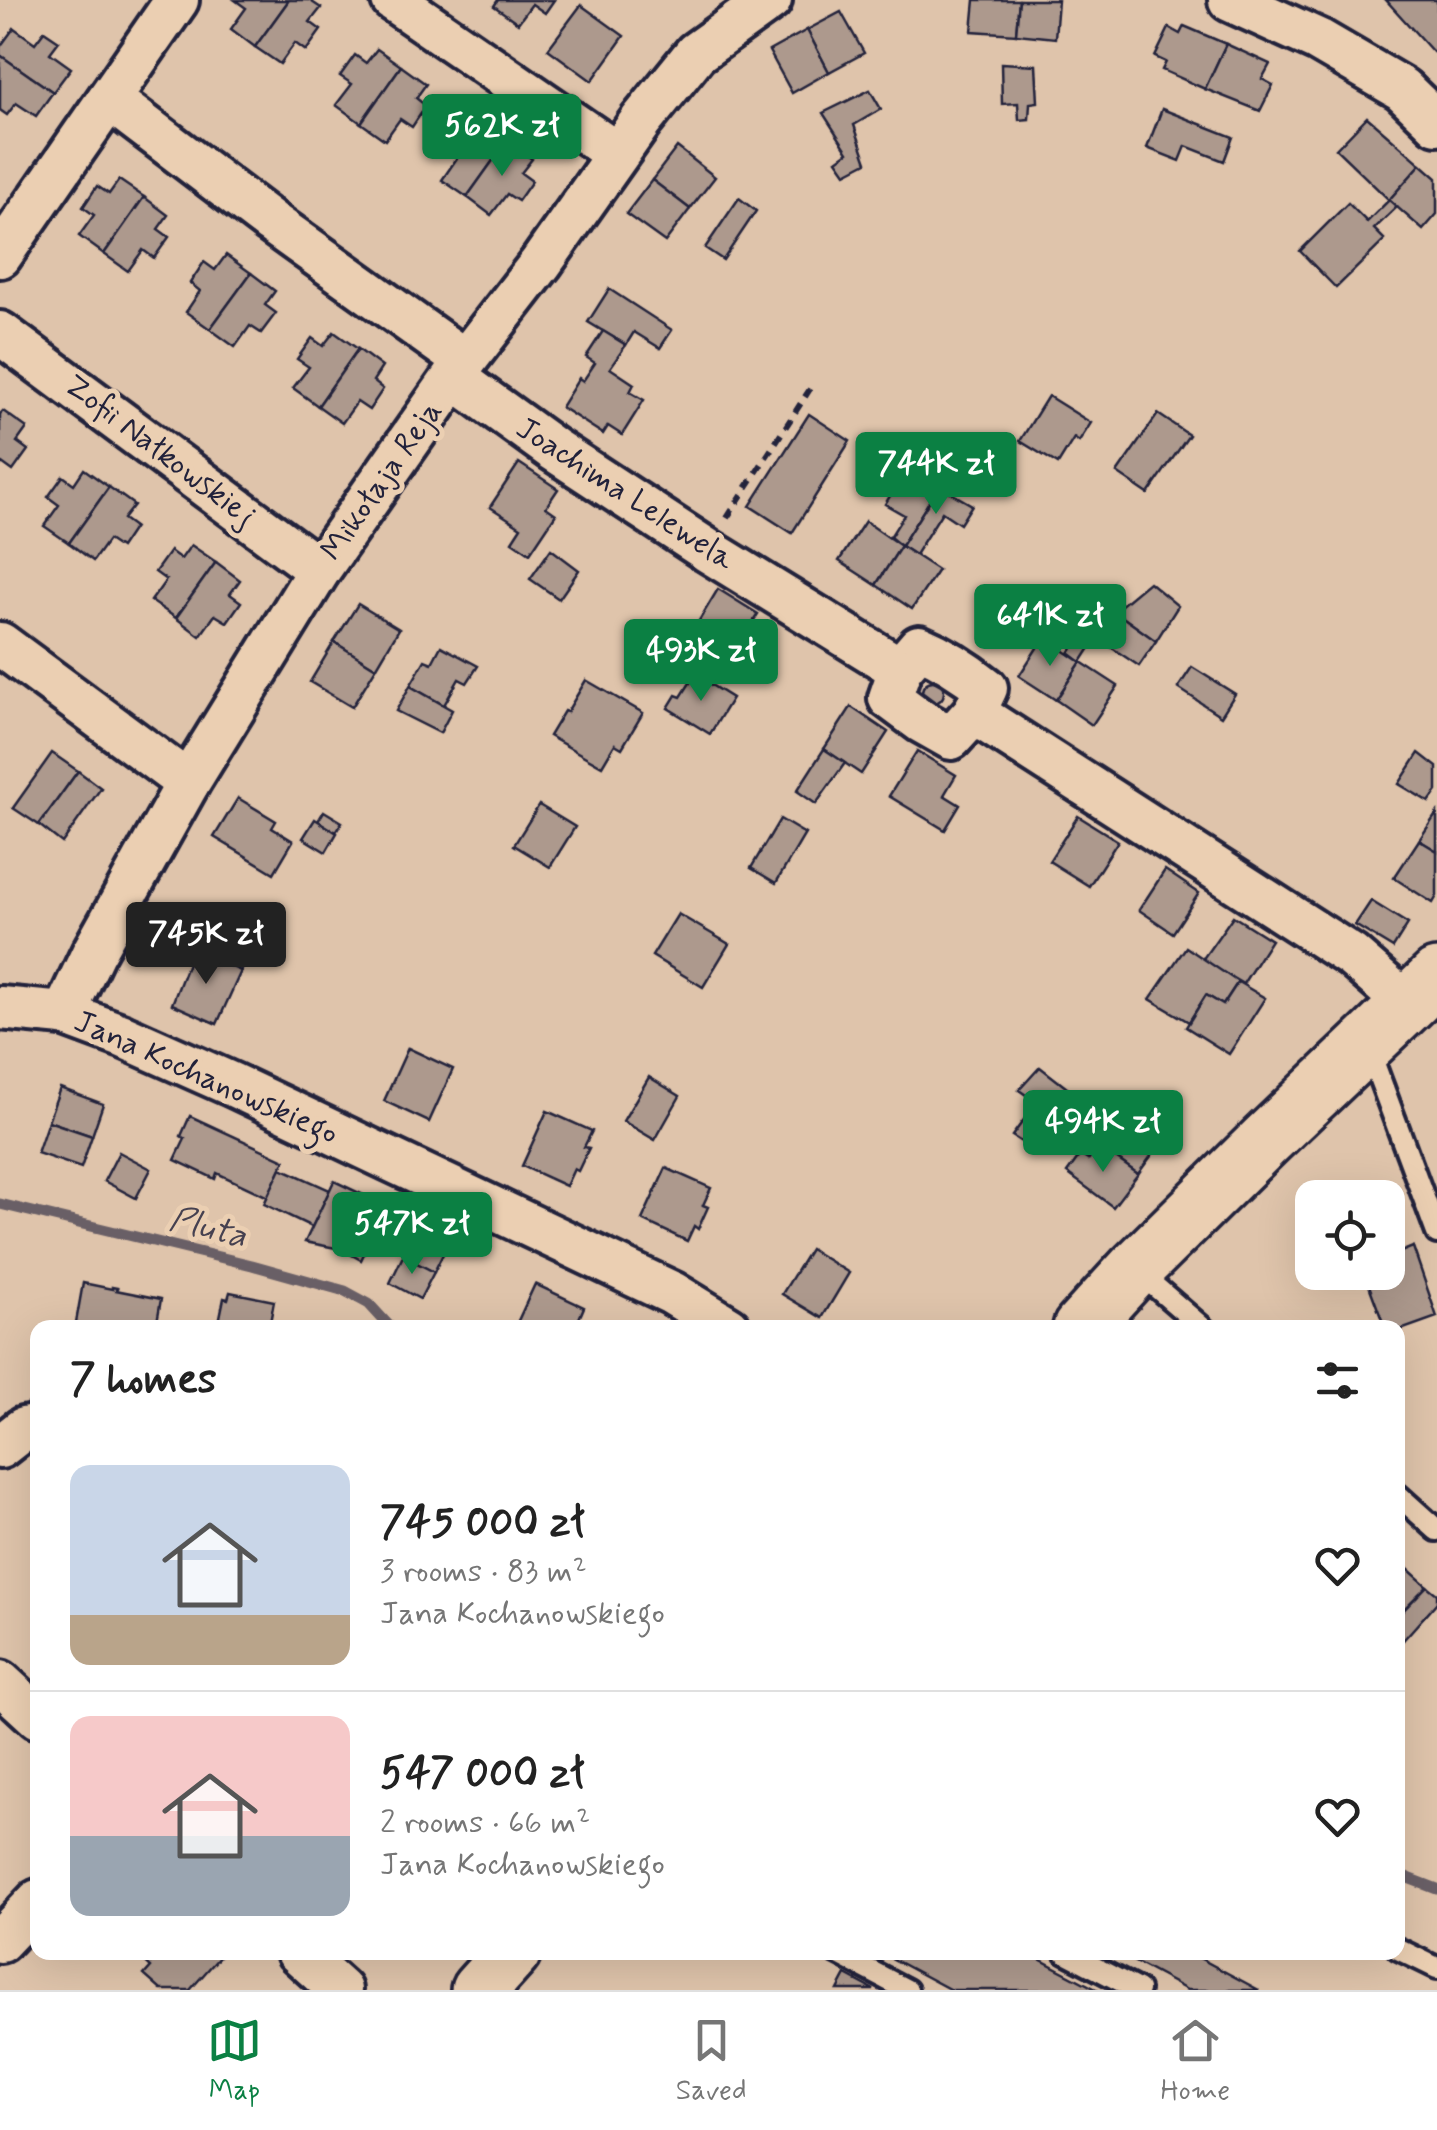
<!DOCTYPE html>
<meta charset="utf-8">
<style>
body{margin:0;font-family:Mynerve,sans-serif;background:#f2f2f2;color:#222;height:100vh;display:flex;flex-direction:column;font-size:38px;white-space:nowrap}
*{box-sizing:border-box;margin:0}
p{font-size:32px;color:#767676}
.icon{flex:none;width:55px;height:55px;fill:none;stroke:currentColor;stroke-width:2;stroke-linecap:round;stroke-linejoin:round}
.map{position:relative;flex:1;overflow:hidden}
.panel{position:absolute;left:30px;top:1320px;width:1375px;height:640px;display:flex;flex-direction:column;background:#fff;border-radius:20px;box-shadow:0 10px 40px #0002}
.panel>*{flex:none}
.fabs{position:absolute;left:1295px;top:1180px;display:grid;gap:20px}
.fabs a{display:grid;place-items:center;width:110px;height:110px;border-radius:20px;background:#fff;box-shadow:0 10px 40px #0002;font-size:50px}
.price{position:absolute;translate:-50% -85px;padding:0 22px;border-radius:10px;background:#0b8043;color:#fff;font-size:32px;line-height:65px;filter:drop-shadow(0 2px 5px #0008)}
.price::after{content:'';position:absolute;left:50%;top:60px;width:30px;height:22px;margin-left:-15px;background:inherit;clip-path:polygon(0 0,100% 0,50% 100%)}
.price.selected{background:#222;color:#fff}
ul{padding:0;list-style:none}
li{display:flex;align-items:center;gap:30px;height:250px;padding:0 40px}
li+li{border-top:2px solid #e0e0e0}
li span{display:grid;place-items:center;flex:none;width:280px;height:200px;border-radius:20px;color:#555}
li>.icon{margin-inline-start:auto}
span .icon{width:120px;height:120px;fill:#fffc;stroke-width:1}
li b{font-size:42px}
h2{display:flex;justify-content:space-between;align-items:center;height:120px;padding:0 40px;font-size:42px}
.menu{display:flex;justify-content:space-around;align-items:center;height:140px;border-top:2px solid #e0e0e0;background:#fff;font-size:28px;color:#767676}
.menu a{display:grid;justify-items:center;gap:5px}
.menu .selected{color:#0b8043}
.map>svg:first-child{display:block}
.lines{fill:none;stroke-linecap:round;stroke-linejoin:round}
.stream{stroke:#695f66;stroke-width:11}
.building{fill:#ad998d;stroke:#22223b;stroke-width:2.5}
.lane-casing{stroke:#22223b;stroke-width:28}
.street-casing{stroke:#22223b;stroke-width:50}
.secondary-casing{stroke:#22223b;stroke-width:62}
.path{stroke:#22223b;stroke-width:6;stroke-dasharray:10 8;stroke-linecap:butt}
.lane{stroke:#ebcfb2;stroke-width:20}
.street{stroke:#ebcfb2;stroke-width:42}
.secondary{stroke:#ebcfb2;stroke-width:55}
.labels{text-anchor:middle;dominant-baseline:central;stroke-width:10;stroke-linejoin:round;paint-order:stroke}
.street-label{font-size:32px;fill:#22223b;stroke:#ebcfb2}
.water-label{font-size:35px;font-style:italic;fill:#464150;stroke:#ebcfb2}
</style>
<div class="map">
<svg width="1437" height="1990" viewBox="0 0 1437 1990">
<rect width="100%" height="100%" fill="#dfc4ab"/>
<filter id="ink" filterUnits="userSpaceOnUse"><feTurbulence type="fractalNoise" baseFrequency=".01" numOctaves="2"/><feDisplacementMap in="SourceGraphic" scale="20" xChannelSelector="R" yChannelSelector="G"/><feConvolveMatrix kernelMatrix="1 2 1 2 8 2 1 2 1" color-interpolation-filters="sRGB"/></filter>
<g filter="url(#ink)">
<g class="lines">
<g class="stream">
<path d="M0 1204 252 1265 345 1291 369 1304 391 1328"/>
<path d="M1398 1874 1437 1889"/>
</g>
</g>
<g class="building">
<path d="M235 0H289L255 47 231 29 246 8Z"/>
<path d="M289 0H309L321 8 310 22 321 30 306 51 295 43 280 64 255 47Z"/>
<path d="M498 0H554L545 13 532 4 518 23 494 6Z"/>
<path d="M975 0H1019L1016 34 972 31Z"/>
<path d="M1019 0H1058L1055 38 1016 34Z"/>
<path d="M1386 0H1437V48L1433 52Z"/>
<path d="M581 5 624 36 592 81 548 49Z"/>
<path d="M841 12 864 53 829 72 807 30Z"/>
<path d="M1184 26 1226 44 1205 89 1162 70 1166 62 1155 57 1169 28 1180 34Z"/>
<path d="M14 28 35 43 44 31 59 41 50 53 71 68 53 92 0 55V47Z"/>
<path d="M807 30 829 72 792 93 769 51Z"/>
<path d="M1226 44 1270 64 1262 79 1273 85 1260 111 1205 89Z"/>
<path d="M377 49 401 66 361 123 336 105 352 84 340 76 355 55 366 63Z"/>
<path d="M0 55 53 92 36 116 16 103 7 115 0 110Z"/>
<path d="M1001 63 1036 65 1038 102 1030 103 1029 119 1019 120 1018 103 1002 104Z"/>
<path d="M401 66 426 84 416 98 426 106 412 127 400 119 385 140 361 123Z"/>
<path d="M870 90 881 109 854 125 867 162 846 173 837 160 848 152 823 113Z"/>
<path d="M1162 109 1233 137 1224 161 1186 146 1180 161 1147 148Z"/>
<path d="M1367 117 1421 164 1389 200 1336 149Z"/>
<path d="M482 123 507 141 467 197 442 180 457 158 446 150 461 130 472 138Z"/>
<path d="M507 141 532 159 521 173 532 181 518 201 507 194 491 215 467 197Z"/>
<path d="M677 147 715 177 690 209 652 180Z"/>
<path d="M1421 164 1437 178V214L1423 230 1389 200Z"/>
<path d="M119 180 144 197 104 254 79 236 94 215 83 207 97 186 109 194Z"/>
<path d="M652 180 690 209 665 242 626 214Z"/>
<path d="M144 197 168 215 158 229 169 237 154 258 143 250 128 271 104 254Z"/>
<path d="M739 198 756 211 723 260 705 248Z"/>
<path d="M1389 200 1397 207 1374 229 1385 240 1336 288 1300 251 1348 203 1367 222Z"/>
<path d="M226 255 251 273 210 329 186 312 200 291 190 283 204 262 215 270Z"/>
<path d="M251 273 275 291 265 305 276 313 261 333 250 326 235 347 210 329Z"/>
<path d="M609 289 672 330 660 348 634 332 626 345 588 322Z"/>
<path d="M603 331 626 345 610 368 634 384 630 392 644 400 622 435 608 426 603 434 561 407 579 378 583 381 595 363 586 357Z"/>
<path d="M334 332 358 349 318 406 293 388 309 367 297 359 312 338 323 346Z"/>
<path d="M358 349 382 367 373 381 383 389 369 410 357 402 342 423 318 406Z"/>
<path d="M1048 396 1091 423 1079 442 1074 438 1058 464 1020 441Z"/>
<path d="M3 411 27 428 17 442 28 450 13 471 2 463 0 466V414Z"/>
<path d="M809 414 850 441 792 533 750 506Z"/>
<path d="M1158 414 1189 435 1148 494 1117 473Z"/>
<path d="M519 463 558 489 546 507 556 514 530 553 512 541 521 527 490 507Z"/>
<path d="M908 467 939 486 901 546 890 537 904 515 885 504Z"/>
<path d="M84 469 109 487 69 543 44 526 59 505 48 497 63 476 74 484Z"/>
<path d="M939 486 972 505 960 524 942 512 915 555 901 546Z"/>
<path d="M109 487 134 505 123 519 134 527 120 548 108 540 93 561 69 543Z"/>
<path d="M865 521 901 546 876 585 839 561Z"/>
<path d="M191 545 216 562 176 618 151 601 166 580 155 572 170 551 181 559Z"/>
<path d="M901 546 938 570 912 609 876 585Z"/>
<path d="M551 549 579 570 559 599 530 579Z"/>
<path d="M216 562 240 580 230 594 241 602 227 622 215 615 200 636 176 618Z"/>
<path d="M1149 582 1178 606 1156 641 1114 611Z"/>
<path d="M718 589 758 614 730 658 691 634Z"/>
<path d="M1091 596 1114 611 1081 662 1069 653 1087 626 1076 619Z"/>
<path d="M358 604 399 629 376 668 334 642Z"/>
<path d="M1114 611 1156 641 1139 666 1097 638Z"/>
<path d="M1044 637 1081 662 1056 700 1019 676Z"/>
<path d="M334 642 376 668 352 707 310 682Z"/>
<path d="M441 646 478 666 467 683 459 679 444 705 410 686 425 660 432 663Z"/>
<path d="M1081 662 1118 686 1092 725 1056 700Z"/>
<path d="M1192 667 1235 694 1221 716 1178 688Z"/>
<path d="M695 675 732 698 710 734 668 708 676 695 681 697Z"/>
<path d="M586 680 643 713 622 748 615 744 602 766 549 736 564 711 567 712Z"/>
<circle cx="933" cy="692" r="11"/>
<path d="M410 686 452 710 440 733 396 711Z"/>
<path d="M851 707 888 732 861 774 824 749Z"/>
<path d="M824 749 845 763 816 804 797 791Z"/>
<path d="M917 751 956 775 944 795 960 805 945 830 889 796Z"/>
<path d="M52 753 78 771 39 825 13 808Z"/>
<path d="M1419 753 1437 767V791L1429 802 1399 784Z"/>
<path d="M78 771 101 788 62 843 39 825Z"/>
<path d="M238 798 276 821 272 828 293 841 274 873 214 837Z"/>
<path d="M539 805 575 827 550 867 514 845Z"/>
<path d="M324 811 342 822 336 832 318 821Z"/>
<path d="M1437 813V851L1419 840Z"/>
<path d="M1078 816 1118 841 1089 886 1049 861Z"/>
<path d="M315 819 337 833 326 852 303 838Z"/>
<path d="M780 819 805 834 776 883 751 868Z"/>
<path d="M1419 840 1437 851V896L1433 903 1394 878Z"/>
<path d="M1165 870 1199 893 1173 933 1139 910Z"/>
<path d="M1371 901 1408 924 1393 948 1355 925Z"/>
<path d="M247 908 265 916 241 971 222 963Z"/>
<path d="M678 914 729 944 703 987 652 956Z"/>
<path d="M1233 916 1271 940 1243 984 1202 960Z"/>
<path d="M1186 947 1238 982 1223 1005 1206 995 1189 1022 1150 999Z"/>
<path d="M193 950 241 971 217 1024 172 1004Z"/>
<path d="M1238 982 1265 998 1229 1054 1186 1027 1206 995 1223 1005Z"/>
<path d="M408 1048 453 1069 429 1122 384 1101Z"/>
<path d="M1040 1067 1089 1105 1071 1127 1019 1090Z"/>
<path d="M649 1077 680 1096 655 1140 623 1121Z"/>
<path d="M60 1088 103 1104 92 1136 48 1121Z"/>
<path d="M1037 1102 1071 1127 1060 1142 1039 1128 1026 1145 1012 1136Z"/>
<path d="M1115 1106 1162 1141 1138 1174 1099 1146 1109 1133 1100 1127Z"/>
<path d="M547 1111 592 1131 584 1147 589 1148 578 1171 574 1169 566 1186 522 1166Z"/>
<path d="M190 1116 285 1160 268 1197 217 1173 215 1179 175 1160 185 1139 181 1136Z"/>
<path d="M48 1121 92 1136 81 1168 37 1153Z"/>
<path d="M1099 1146 1138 1174 1113 1207 1067 1173 1080 1155 1088 1160Z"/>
<path d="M119 1152 151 1169 136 1198 104 1181Z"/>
<path d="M281 1168 330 1190 312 1227 264 1204Z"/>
<path d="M666 1168 711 1188 703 1205 708 1207 698 1229 694 1226 687 1241 642 1220Z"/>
<path d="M334 1181 387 1206 361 1260 341 1249 305 1242Z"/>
<path d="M1373 1182 1379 1198H1331Z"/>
<path d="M421 1220 452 1236 434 1272 403 1256Z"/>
<path d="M1413 1247 1437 1317 1398 1331V1328H1385L1364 1272H1388V1257Z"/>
<path d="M810 1249 849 1273 822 1318 782 1294Z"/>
<path d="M403 1256 434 1272 420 1299 390 1283Z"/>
<path d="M83 1283 112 1289V1287L117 1288 116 1290 161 1299 156 1328H75Z"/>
<path d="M535 1284 584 1307 575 1328H521L516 1325Z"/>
<path d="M230 1292 274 1301 269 1328H222L223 1323 219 1322 224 1298 228 1299Z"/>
<path d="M1398 1560 1427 1586 1400 1613 1398 1610Z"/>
<path d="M1427 1586 1437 1594V1602L1398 1646V1616Z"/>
<path d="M138 1952H219L221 1955 190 1990H161L144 1975 151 1967 137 1954Z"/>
<path d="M880 1952H1026L1098 1990H951Z"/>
<path d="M1116 1952H1188L1259 1990H1187Z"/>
<path d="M846 1975 874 1990H838Z"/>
</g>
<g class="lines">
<defs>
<g id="lane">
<path d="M1369 1050 1437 1233"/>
<path d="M1136 1270 1203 1328"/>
<path d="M1398 1495 1437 1530"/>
<path d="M1398 1949 1437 1968"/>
<path d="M835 1952 907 1990"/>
<path d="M1065 1952 1138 1990"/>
</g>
<g id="street">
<path d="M393 0 617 154"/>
<path d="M1230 0 1318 40 1402 89 1437 123"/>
<path d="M109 99 271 222 465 361"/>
<path d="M0 256 177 0"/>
<path d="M0 333 319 570"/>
<path d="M455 378 553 449 707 550 900 669 919 647C945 658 965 671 986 688L974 713 1352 956 1407 1004"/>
<path d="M0 644 188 783"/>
<path d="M900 669 890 698 921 721 951 738 974 713"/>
<path d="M0 1008 64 1014 123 1036 233 1085 672 1293 729 1328"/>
<path d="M64 1014 93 953 188 783 319 570 465 361 541 263 641 121 696 53 770 0"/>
<path d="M0 1447 23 1429 38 1426"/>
<path d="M0 1682 38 1717"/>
<path d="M0 1941 38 1901"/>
<path d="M298 1952 340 1990"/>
</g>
<g id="secondary">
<path d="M1081 1328 1135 1269 1265 1141 1437 977"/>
<path d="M479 1990 513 1952"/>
</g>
</defs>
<use href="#lane" class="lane-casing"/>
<use href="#street" class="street-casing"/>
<use href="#secondary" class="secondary-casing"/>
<path class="path" d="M727 518 810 389"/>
<use href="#lane" class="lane"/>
<use href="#street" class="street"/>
<use href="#secondary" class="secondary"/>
</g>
</g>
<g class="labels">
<g class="street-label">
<text transform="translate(160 451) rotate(37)">Zofii Nałkowskiej</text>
<text transform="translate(382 481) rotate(-55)">Mikołaja Reja</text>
<text transform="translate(625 494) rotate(33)">Joachima Lelewela</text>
<text transform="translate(206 1078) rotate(24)">Jana Kochanowskiego</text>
</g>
<g class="water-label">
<text transform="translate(208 1228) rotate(14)">Pluta</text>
</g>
</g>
</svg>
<div class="fabs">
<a><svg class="icon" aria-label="locate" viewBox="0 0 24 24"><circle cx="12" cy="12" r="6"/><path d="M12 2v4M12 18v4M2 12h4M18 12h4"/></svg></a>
</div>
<b class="price" style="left:502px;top:179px">562K zł</b>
<b class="price" style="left:936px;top:517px">744K zł</b>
<b class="price" style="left:1050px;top:669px">641K zł</b>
<b class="price" style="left:701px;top:704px">493K zł</b>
<b class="price selected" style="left:206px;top:987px">745K zł</b>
<b class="price" style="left:1103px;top:1175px">494K zł</b>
<b class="price" style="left:412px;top:1277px">547K zł</b>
<section class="panel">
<h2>7 homes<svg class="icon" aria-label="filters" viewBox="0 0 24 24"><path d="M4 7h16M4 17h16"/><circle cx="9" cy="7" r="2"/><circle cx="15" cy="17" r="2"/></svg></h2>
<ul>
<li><span style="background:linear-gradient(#c9d6e8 75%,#b9a48a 0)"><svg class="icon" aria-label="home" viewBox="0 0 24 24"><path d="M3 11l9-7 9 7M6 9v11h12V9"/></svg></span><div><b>745 000 zł</b><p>3 rooms · 83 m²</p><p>Jana Kochanowskiego</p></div><svg class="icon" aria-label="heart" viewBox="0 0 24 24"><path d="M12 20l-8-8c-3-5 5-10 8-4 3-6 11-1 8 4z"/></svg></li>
<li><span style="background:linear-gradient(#f6c9c9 60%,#9aa5b1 0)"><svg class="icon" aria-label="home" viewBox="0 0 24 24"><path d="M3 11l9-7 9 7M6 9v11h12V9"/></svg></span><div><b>547 000 zł</b><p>2 rooms · 66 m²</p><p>Jana Kochanowskiego</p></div><svg class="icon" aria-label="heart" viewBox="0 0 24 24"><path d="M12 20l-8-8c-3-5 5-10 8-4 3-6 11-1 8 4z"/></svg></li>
</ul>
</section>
</div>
<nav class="menu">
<a class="selected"><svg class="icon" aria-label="map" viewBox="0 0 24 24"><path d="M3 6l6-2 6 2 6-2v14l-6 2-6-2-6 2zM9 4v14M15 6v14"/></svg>Map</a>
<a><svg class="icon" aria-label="saved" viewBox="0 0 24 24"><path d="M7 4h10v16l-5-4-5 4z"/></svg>Saved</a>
<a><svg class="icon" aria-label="home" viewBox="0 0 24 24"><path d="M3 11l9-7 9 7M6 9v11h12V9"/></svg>Home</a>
</nav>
